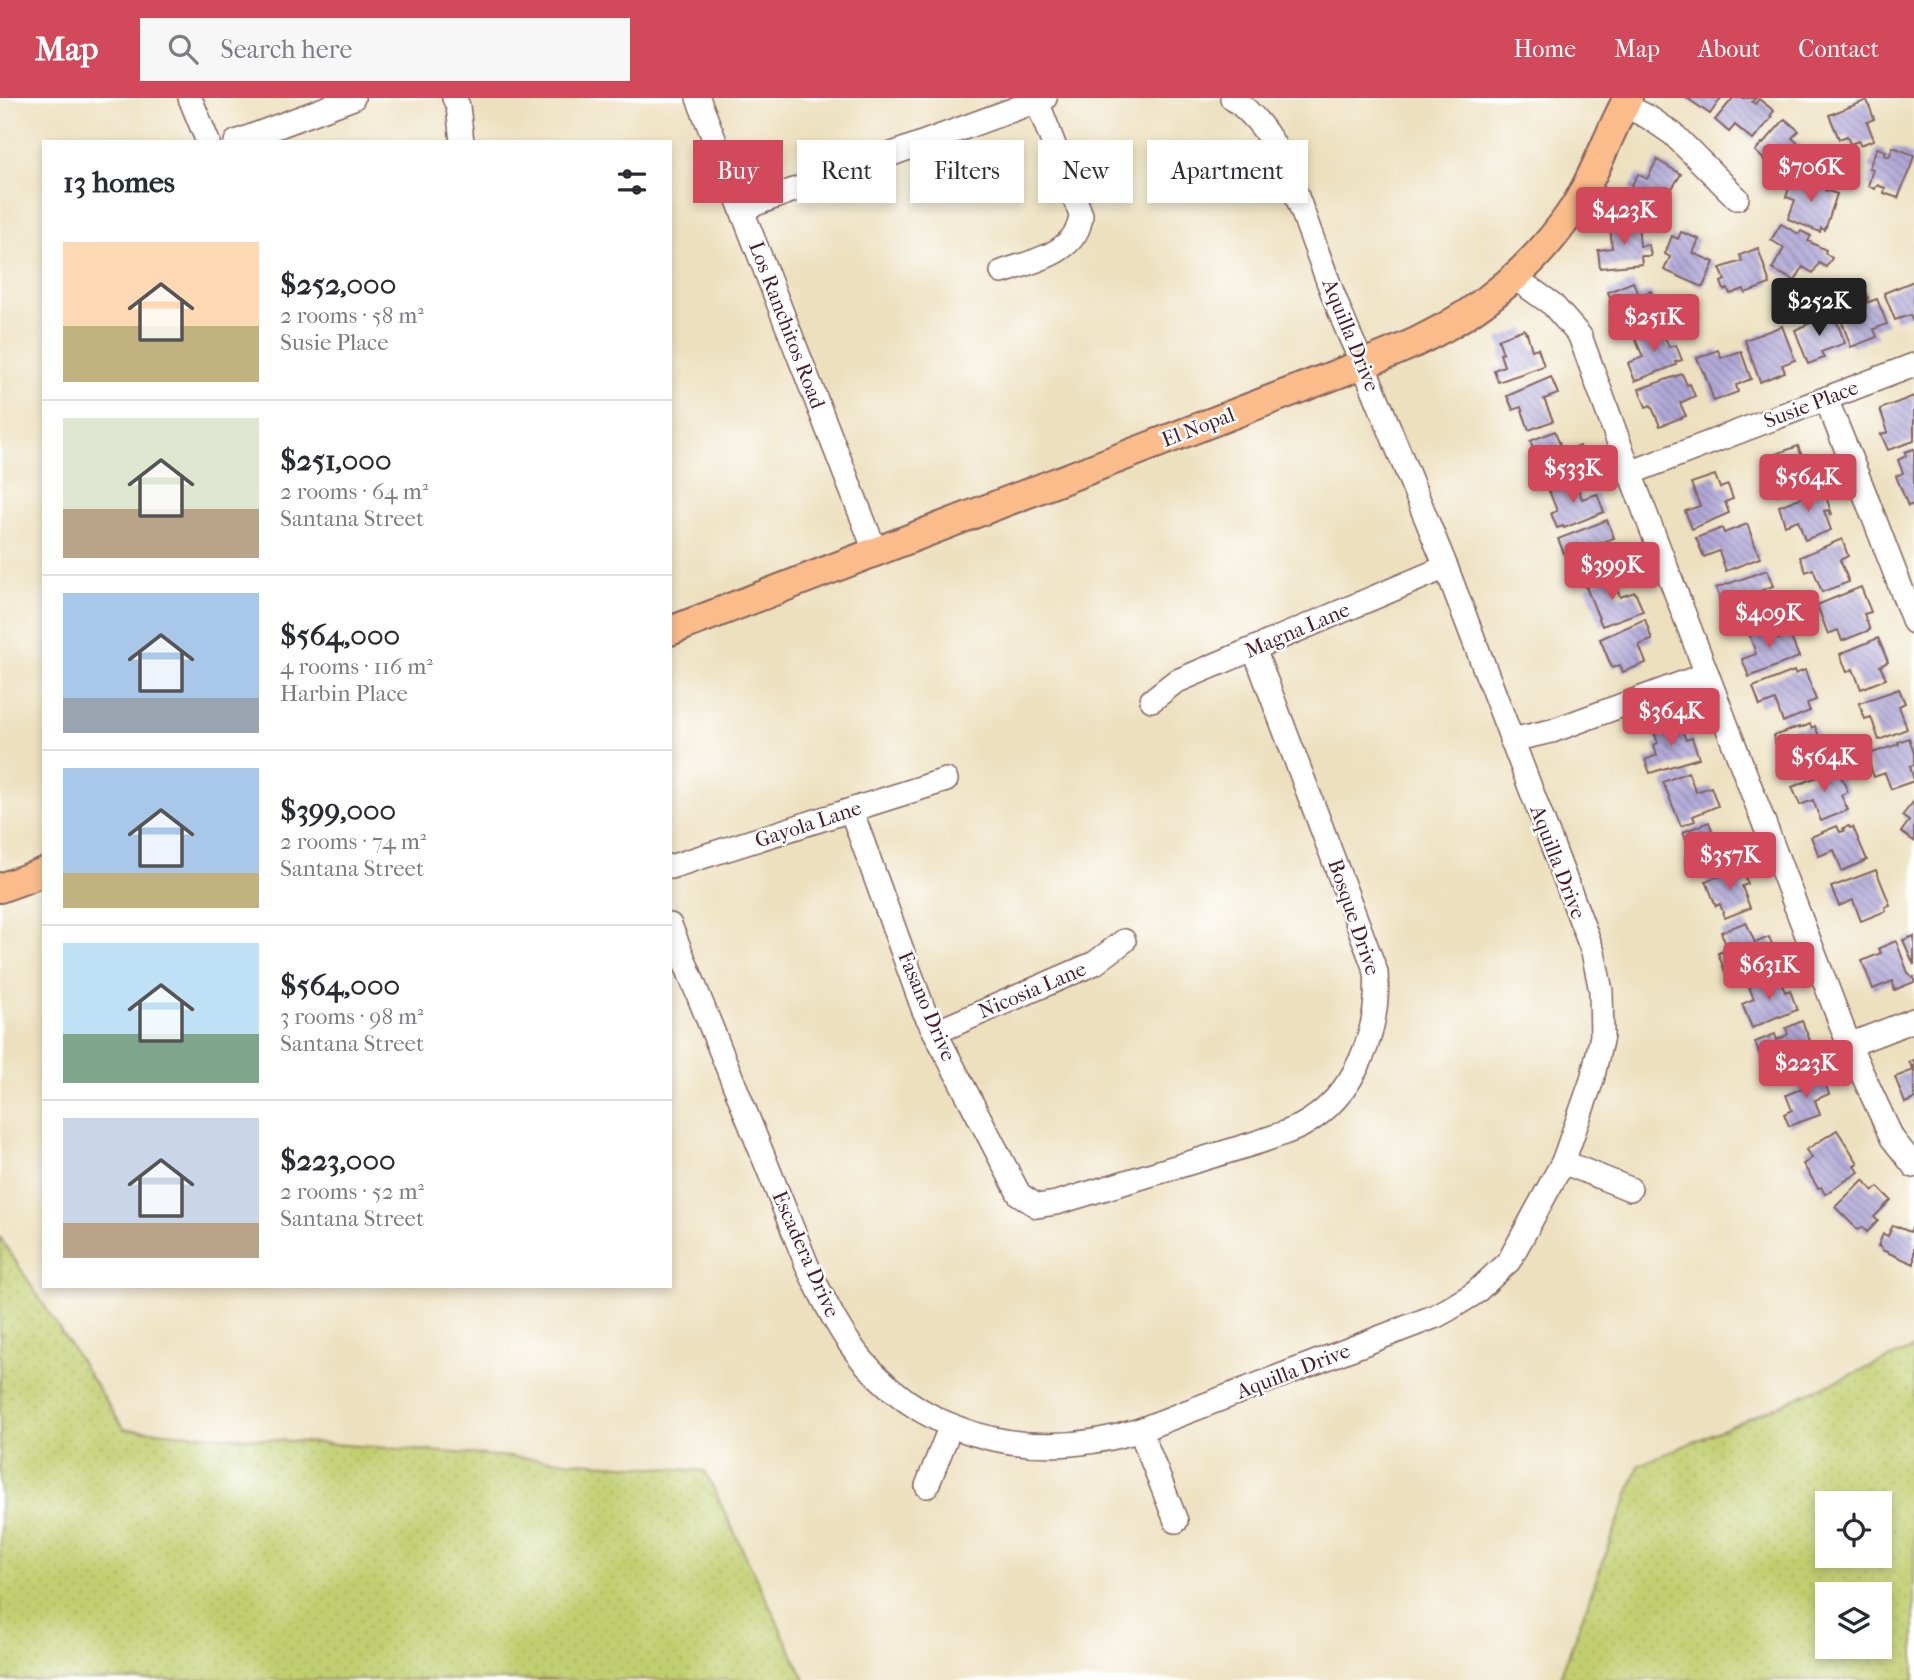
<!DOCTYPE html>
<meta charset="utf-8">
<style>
body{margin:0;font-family:"IM FELL French Canon",serif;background:#f7f7f7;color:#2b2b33;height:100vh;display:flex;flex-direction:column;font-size:26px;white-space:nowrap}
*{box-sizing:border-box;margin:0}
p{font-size:23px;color:#7c7c81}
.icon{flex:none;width:38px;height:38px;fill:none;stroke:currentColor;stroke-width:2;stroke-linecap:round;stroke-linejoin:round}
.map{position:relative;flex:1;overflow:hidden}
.details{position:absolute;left:42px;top:42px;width:630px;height:1148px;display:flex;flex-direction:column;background:#fff;border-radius:0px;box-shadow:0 4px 10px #0003}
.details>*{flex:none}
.hud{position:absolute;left:693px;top:42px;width:665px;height:63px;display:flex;gap:14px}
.fabs{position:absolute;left:1815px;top:1393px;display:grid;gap:14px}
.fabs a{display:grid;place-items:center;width:77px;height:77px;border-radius:0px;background:#fff;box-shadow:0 4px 10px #0003;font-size:35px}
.price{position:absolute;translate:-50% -60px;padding:0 16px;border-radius:7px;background:#d1495b;color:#fff;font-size:23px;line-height:46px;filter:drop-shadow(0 2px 4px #0008)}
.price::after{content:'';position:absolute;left:50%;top:42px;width:21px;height:16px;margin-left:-10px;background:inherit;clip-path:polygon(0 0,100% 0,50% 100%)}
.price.on{background:#222;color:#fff}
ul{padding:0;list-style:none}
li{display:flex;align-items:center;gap:21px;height:175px;padding:0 21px}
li+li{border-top:2px solid #e1e1e2}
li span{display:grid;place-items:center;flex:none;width:196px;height:140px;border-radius:0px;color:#555}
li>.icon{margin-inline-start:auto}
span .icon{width:84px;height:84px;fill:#fffc;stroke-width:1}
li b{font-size:30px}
h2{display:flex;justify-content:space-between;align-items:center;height:84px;padding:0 21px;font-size:30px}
.chip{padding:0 24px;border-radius:0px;background:#fff;box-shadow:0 4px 10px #0003;font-size:24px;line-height:63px}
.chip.on{background:#d1495b;color:#fff}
header{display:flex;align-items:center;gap:42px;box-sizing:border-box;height:98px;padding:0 35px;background:#d1495b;color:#fff}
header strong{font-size:33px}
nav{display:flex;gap:38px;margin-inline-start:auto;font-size:24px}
.search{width:490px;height:63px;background:#f7f7f7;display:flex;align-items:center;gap:18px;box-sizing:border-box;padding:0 24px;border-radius:0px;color:#7c7c81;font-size:26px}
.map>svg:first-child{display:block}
.grass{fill:url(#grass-dots);stroke:#86774e;stroke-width:2;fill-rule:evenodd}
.building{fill:url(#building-back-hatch)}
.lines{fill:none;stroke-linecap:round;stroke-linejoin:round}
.minor-casing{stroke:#83635e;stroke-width:26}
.major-casing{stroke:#83635e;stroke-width:32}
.minor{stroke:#fff;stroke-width:23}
.major{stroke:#f9bc8a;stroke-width:28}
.labels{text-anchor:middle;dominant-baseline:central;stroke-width:5;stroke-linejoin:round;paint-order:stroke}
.street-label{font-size:21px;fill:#4a1f2b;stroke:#fff}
</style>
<header>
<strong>Map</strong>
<div class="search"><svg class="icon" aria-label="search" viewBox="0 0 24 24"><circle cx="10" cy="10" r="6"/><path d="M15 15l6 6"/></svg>Search here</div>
<nav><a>Home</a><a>Map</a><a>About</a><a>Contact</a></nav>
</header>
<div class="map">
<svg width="1914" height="1582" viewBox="0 0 1914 1582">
<defs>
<pattern id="grass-dots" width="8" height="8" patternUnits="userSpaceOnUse" patternTransform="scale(1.75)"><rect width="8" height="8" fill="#c1cf70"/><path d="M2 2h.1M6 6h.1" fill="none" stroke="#a7b161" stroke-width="1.8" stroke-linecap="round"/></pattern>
<pattern id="building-back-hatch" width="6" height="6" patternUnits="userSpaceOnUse" patternTransform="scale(1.75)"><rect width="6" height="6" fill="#afa7d6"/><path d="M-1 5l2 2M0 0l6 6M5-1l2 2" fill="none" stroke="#9087ae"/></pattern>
</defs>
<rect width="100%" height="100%" fill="#fff"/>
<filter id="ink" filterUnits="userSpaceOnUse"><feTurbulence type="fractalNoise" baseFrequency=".0143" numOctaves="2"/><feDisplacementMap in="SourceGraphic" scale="14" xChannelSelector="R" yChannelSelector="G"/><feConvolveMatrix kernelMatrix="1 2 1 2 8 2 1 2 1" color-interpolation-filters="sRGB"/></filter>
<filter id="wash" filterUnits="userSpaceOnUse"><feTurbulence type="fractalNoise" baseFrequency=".00686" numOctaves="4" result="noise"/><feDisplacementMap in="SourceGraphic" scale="28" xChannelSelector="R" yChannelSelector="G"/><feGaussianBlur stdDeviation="1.57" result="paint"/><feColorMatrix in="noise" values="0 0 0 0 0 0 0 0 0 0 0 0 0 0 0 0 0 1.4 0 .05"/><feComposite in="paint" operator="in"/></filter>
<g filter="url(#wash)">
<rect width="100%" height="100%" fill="#ece0be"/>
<g class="grass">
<path d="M0 1139 124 1331 705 1373 805 1582H0Z"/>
<path d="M1914 1250V1582H1559L1639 1367ZM1827 1405H1880V1458H1827ZM1827 1496H1880V1549H1827Z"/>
</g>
<g id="blocks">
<g class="building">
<path d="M1687 0H1721L1710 16Z"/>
<path d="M1733 0H1756L1752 4 1755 6 1759 1 1774 13 1770 18 1772 19 1753 42 1735 27 1729 34 1715 22Z"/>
<path d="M1867 2 1874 21 1867 24 1874 42 1860 47 1859 43 1850 46 1847 38 1839 41 1829 17Z"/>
<path d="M1785 21 1799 33 1792 40 1809 55 1791 76 1780 66 1775 72 1755 53 1762 45 1763 46Z"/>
<path d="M1893 49 1914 57 1911 68 1898 100 1884 95 1885 90 1877 87 1875 91 1868 88 1873 71 1869 70 1877 50 1886 53 1884 57 1889 59Z"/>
<path d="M1657 62 1681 76 1656 116 1647 110 1651 103 1629 92 1638 76 1647 81Z"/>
<path d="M1793 79 1811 86 1813 81 1827 86 1825 92 1837 96 1825 132 1821 130 1820 134 1788 121 1795 102 1786 99Z"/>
<path d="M1638 125 1640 148 1649 147 1651 158H1641L1642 166 1600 170 1598 152 1612 150 1610 127Z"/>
<path d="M1781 126 1799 136 1801 133 1811 138 1808 143 1826 152 1825 155 1832 160 1826 169 1819 165 1813 175 1803 169 1795 183 1772 171 1784 150 1771 142Z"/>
<path d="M1681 134 1699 141 1693 155 1714 164 1703 189 1664 172 1670 159 1665 156 1672 138 1678 141Z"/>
<path d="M1758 150 1770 186 1745 195 1744 191 1730 196 1728 191 1724 192 1721 184 1725 182 1720 170 1742 163 1740 157Z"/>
<path d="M1914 183V221L1912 222 1910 217 1895 222 1884 195Z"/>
<path d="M1633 184 1639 197 1651 193 1660 218 1618 235 1611 217 1616 215 1608 194Z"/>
<path d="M1865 192 1868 200 1866 205 1877 201 1887 226 1874 231 1877 239 1851 249 1836 207 1855 199 1854 196Z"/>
<path d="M1830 216V218L1834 217 1845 245 1821 254 1824 260 1808 266 1795 232Z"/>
<path d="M1660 228 1669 249 1676 247 1682 262 1675 264 1676 267 1635 283 1628 265 1643 259 1634 238Z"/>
<path d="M1782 228 1795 262 1782 267 1785 274 1760 284 1745 242Z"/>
<path d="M1524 231 1526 235H1527L1532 252 1538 250 1544 268 1498 284 1494 272 1504 268 1500 256 1503 255 1498 241Z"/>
<path d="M1718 252 1721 260 1741 253 1751 281 1736 287 1738 294 1714 303 1704 274H1703L1697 260Z"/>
<path d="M1682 276 1687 287 1690 286 1695 298 1680 305 1686 318 1660 328 1651 307 1646 309 1639 291Z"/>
<path d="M1551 279 1558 296 1544 301 1553 323 1529 332 1521 309 1513 312 1507 298Z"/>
<path d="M1914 298V343L1888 352 1881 336 1888 334 1880 311Z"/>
<path d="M1555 333 1563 354 1579 348 1585 366 1560 376 1557 371 1544 377 1530 343Z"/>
<path d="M1798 348 1803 361 1811 358 1820 384 1778 397 1771 378 1773 377 1770 368 1777 366 1773 357Z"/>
<path d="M1914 351V406L1908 408 1896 378 1903 375 1898 362 1906 358 1905 354Z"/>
<path d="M1715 377 1720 390 1728 387 1733 401 1725 404 1729 415 1692 431 1685 413 1700 408 1691 385Z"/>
<path d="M1574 380 1582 401 1597 396 1604 414 1564 430 1563 428 1557 430 1551 415 1557 413 1548 390Z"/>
<path d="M1823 391 1832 416 1830 417 1828 412 1824 413 1831 432 1805 442 1798 422 1785 427 1779 408Z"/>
<path d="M1607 422 1614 440 1600 445 1608 468 1584 476 1576 455 1577 461 1568 465 1558 441Z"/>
<path d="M1747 426 1760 460 1726 473 1719 453 1704 459 1696 440 1722 430 1724 435Z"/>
<path d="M1842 441 1848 458 1840 462 1849 484 1822 494 1813 471 1806 474 1800 459Z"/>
<path d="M1767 472 1773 488 1762 492 1771 514 1744 524 1736 504 1723 509 1716 490Z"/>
<path d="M1612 479 1620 499 1635 494 1643 513 1602 528 1586 489Z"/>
<path d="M1861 489 1871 514 1864 516 1870 532 1842 543 1838 532 1828 536 1817 507Z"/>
<path d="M1645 521 1652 542 1639 547 1646 565 1623 574 1620 567 1612 570 1600 541Z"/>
<path d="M1772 525 1778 541 1790 537 1799 559 1749 579 1742 561 1756 556 1748 533Z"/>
<path d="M1878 540 1888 564 1880 568 1886 581 1861 591 1853 571 1847 574 1840 556Z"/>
<path d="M1805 572 1816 602 1807 605 1810 613 1783 624 1775 602 1760 608 1753 589 1794 573 1795 576Z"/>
<path d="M1899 591 1905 605 1899 608 1907 631 1879 642 1871 619 1865 621 1859 605Z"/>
<path d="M1678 622 1686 642 1692 640 1699 660 1650 675 1645 662 1657 657 1654 647 1658 645 1653 632Z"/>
<path d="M1810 626 1812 630 1815 628 1829 663 1803 673 1795 652 1780 658 1773 638 1799 629V631Z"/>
<path d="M1909 640 1914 655V667L1910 668 1914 683 1891 691 1885 675 1874 679 1866 657 1899 646 1898 644Z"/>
<path d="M1832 673 1833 676 1839 674 1848 694 1841 697 1848 712 1821 723 1813 702 1800 707 1792 689Z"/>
<path d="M1688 674 1696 694 1711 689 1718 708 1693 718 1695 723 1681 728 1663 684Z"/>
<path d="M1914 703V743L1901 734 1909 723 1902 718Z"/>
<path d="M1709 724 1717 746 1730 740 1737 758 1690 777 1685 764 1686 759 1691 757 1683 734Z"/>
<path d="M1837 728 1840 734 1844 733 1843 730 1849 728 1850 730 1853 729 1867 762 1842 773 1834 752 1819 758 1811 739Z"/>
<path d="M1741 769 1748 786 1742 788 1750 810 1725 820 1720 806 1716 808 1706 783Z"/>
<path d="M1876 772 1890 807 1885 809 1886 813 1861 823 1853 802 1839 808 1831 789Z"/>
<path d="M1746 824 1755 845 1769 839 1777 858 1736 874 1734 870 1725 874 1718 855 1728 852 1721 834Z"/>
<path d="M1914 838V867L1903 842Z"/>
<path d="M1896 843 1908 875 1912 880 1914 879V884L1894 892 1893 883 1873 891 1862 863 1881 855 1879 850Z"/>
<path d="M1778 877 1785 894 1790 892 1797 912 1780 919 1779 918 1752 930 1742 906 1754 901 1749 889Z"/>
<path d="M1802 923 1811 945 1797 950 1802 965 1771 977 1767 968 1776 964 1775 963 1764 967 1755 944 1775 936 1777 942 1783 939 1788 936 1786 930Z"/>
<path d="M1914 962V1001L1905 1005 1895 979 1914 972 1909 964Z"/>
<path d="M1821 975 1829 996 1815 1002 1820 1017 1789 1028 1784 1016 1792 1012 1786 997 1803 990 1801 987 1805 986 1804 982Z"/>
<path d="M1837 1032 1858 1065 1854 1067 1859 1074 1825 1096 1821 1089 1818 1090 1803 1066 1812 1060 1806 1052Z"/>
<path d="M1863 1082 1873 1093 1878 1089 1891 1102 1874 1119 1878 1123 1867 1134 1862 1129 1858 1132 1835 1109Z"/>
<path d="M1914 1126V1166L1882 1152V1150L1878 1148 1883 1136 1888 1138 1893 1127 1910 1134Z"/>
</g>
</g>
</g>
<g filter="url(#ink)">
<use href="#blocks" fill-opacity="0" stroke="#83635e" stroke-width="2"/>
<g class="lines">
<defs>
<g id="minor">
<path d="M190 0 208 44"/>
<path d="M454 0 458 8 462 44"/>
<path d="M698 0 876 455"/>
<path d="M1624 7 1648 19 1673 36 1737 100"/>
<path d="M236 44 353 0"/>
<path d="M742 111 1045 0"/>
<path d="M1002 174C1033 163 1078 155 1081 117L1037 3"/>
<path d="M1515 180 1552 206 1580 238 1630 375 1849 947 1892 1040 1914 1068"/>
<path d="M1826 301 1862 389 1914 524"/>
<path d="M1630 375 1914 267"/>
<path d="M1152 602 1175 584 1446 469"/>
<path d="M1511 642 1552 633 1707 576"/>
<path d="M851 712 924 913 1019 1096 1037 1108 1056 1105C1104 1091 1152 1076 1199 1062 1225 1054 1251 1047 1276 1038 1284 1035 1293 1032 1301 1028 1356 998 1380 933 1376 874L1254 551"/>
<path d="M670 769 946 682"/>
<path d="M670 827 809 1172C825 1204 840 1236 863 1263 934 1345 1040 1364 1140 1332L1436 1218 1449 1211 1475 1195 1509 1163 1563 1064 1592 982 1602 938 1601 893 1593 854 1446 469 1363 266C1342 224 1327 180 1311 137 1292 86 1278 32 1232 0"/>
<path d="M936 934 1095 865 1124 843"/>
<path d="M1849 947 1914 922"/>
<path d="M1563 1064 1630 1091"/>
<path d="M1140 1332 1176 1423"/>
<path d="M927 1388 951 1327"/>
</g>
<g id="major">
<path d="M670 533 1363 266C1383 258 1403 251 1422 241 1483 212 1537 166 1574 110 1596 76 1608 36 1628 0"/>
<path d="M0 790 44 774"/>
</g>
</defs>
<use href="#minor" class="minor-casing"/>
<use href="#major" class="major-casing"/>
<use href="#minor" class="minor"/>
<use href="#major" class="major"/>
</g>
</g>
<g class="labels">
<g class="street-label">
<text transform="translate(787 227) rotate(69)">Los Ranchitos Road</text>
<text transform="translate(1351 237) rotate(68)">Aquilla Drive</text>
<text transform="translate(1811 306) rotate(-21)">Susie Place</text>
<text transform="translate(1198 329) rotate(-21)">El Nopal</text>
<text transform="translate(1297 532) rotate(-23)">Magna Lane</text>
<text transform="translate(808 726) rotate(-18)">Gayola Lane</text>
<text transform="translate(1558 764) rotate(69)">Aquilla Drive</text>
<text transform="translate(1354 819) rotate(71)">Bosque Drive</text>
<text transform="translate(1032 892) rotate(-23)">Nicosia Lane</text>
<text transform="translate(927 908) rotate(67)">Fasano Drive</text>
<text transform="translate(806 1156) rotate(66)">Escadera Drive</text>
<text transform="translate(1293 1273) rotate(-21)">Aquilla Drive</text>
</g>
</g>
</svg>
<div class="fabs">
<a><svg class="icon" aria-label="locate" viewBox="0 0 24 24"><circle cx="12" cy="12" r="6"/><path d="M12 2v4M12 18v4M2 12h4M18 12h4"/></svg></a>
<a><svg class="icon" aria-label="layers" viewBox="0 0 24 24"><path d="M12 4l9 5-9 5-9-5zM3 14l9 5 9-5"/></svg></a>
</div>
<b class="price" style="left:1811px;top:106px">$706K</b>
<b class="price" style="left:1624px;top:149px">$423K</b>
<b class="price on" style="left:1819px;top:240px">$252K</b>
<b class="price" style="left:1654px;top:256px">$251K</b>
<b class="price" style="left:1573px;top:407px">$533K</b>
<b class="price" style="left:1808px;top:416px">$564K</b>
<b class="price" style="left:1612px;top:504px">$399K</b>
<b class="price" style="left:1769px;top:552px">$409K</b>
<b class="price" style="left:1671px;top:650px">$364K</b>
<b class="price" style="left:1824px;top:696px">$564K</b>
<b class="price" style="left:1730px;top:794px">$357K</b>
<b class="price" style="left:1769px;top:904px">$631K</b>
<b class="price" style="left:1806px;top:1002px">$223K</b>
<div class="hud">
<a class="chip on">Buy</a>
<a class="chip">Rent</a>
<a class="chip">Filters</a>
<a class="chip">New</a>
<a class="chip">Apartment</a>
</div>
<section class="details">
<h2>13 homes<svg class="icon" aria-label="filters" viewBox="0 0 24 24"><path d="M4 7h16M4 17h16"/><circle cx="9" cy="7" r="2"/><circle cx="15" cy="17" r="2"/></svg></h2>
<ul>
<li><span style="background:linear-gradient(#ffd9b3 60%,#c2b280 0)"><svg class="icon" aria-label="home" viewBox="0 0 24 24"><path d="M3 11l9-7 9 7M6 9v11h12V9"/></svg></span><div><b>$252,000</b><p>2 rooms · 58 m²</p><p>Susie Place</p></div></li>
<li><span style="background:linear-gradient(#dfe7d0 65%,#b9a48a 0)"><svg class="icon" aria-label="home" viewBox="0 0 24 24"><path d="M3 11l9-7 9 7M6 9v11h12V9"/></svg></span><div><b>$251,000</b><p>2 rooms · 64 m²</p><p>Santana Street</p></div></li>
<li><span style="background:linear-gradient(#a9c7e8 75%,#9aa5b1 0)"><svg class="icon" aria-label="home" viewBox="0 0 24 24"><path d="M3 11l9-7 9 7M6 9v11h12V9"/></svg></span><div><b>$564,000</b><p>4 rooms · 116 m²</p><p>Harbin Place</p></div></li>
<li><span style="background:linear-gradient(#a9c7e8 75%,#c2b280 0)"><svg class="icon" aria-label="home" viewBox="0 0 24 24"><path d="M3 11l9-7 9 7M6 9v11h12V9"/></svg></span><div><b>$399,000</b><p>2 rooms · 74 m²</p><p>Santana Street</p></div></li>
<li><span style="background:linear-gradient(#bfe0f5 65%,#7fa58c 0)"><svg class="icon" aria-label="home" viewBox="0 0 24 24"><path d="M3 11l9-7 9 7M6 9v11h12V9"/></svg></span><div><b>$564,000</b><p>3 rooms · 98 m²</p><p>Santana Street</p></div></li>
<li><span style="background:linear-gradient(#c9d6e8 75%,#b9a48a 0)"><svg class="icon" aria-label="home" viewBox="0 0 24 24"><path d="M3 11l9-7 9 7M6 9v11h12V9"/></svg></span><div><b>$223,000</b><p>2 rooms · 52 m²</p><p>Santana Street</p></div></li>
</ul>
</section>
</div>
